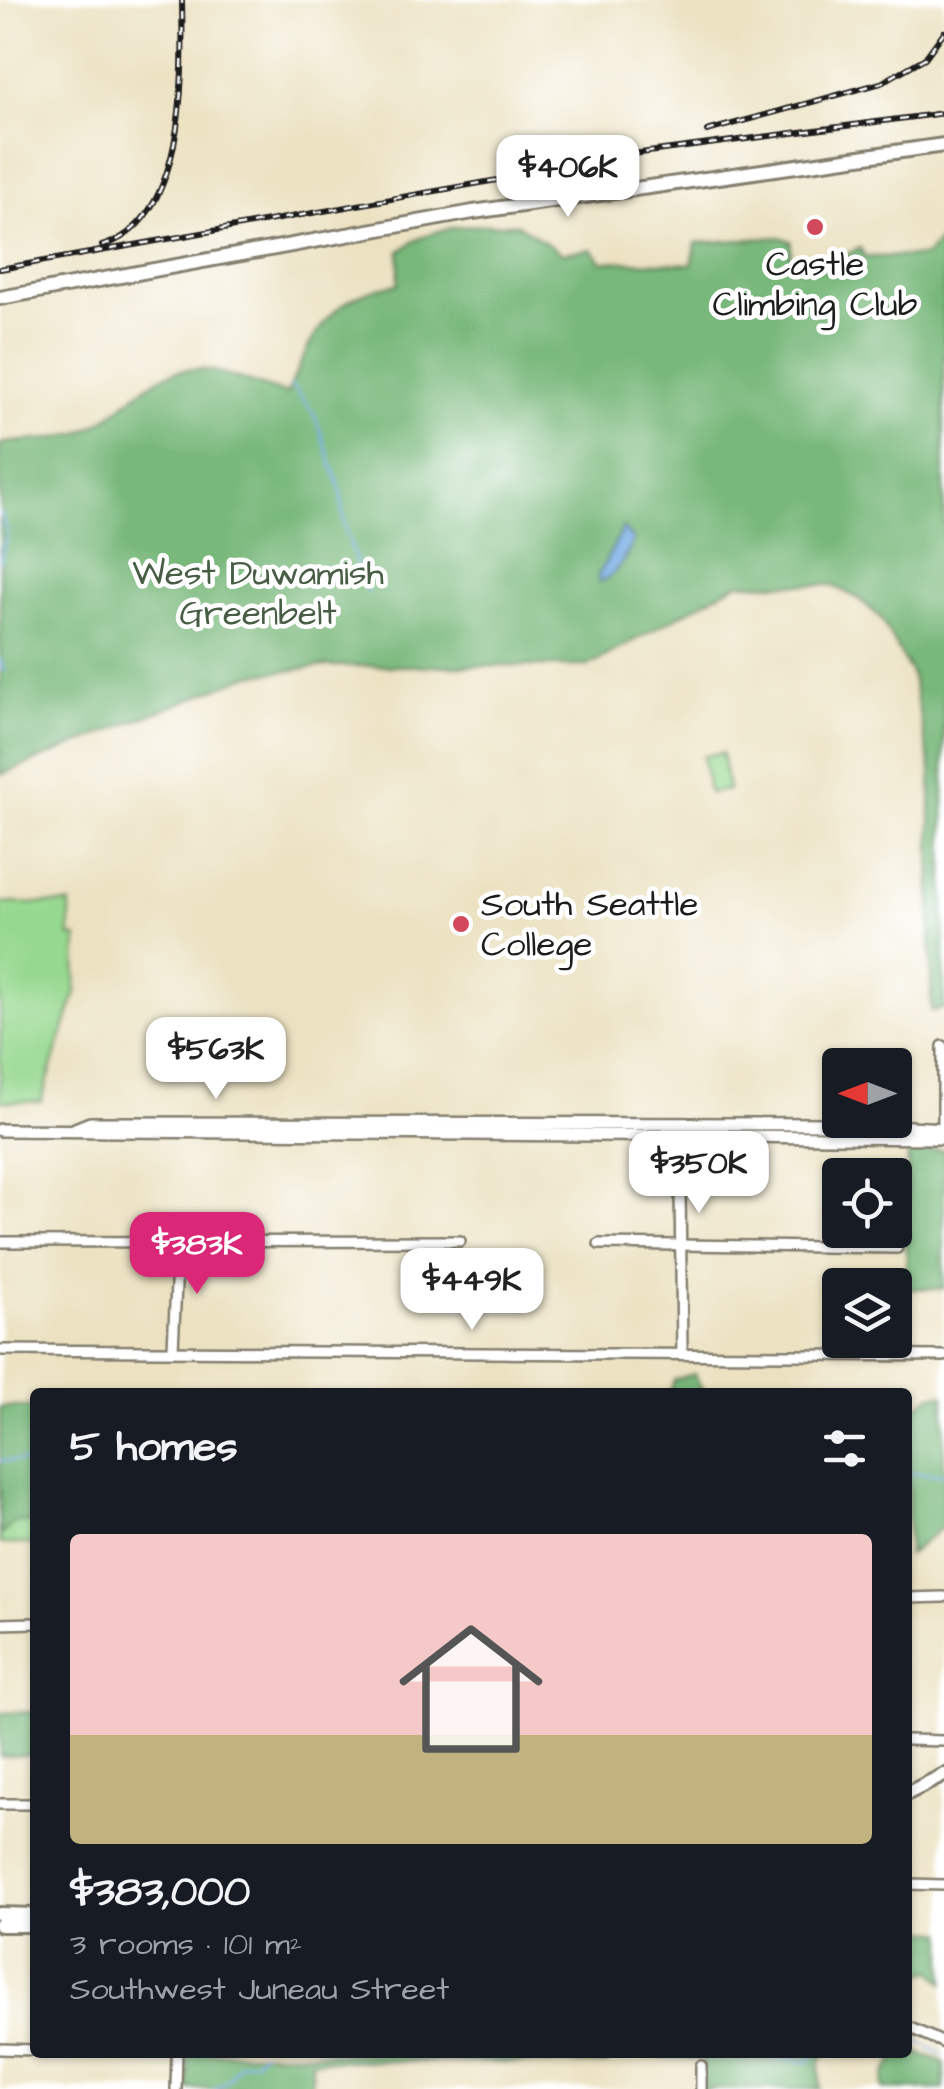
<!DOCTYPE html>
<meta charset="utf-8">
<style>
body{margin:0;font-family:"Architects Daughter",sans-serif;background:#20242c;color:#f1f3f6;height:100vh;display:flex;flex-direction:column;font-size:38px;white-space:nowrap}
*{box-sizing:border-box;margin:0}
p{font-size:32px;color:#9ea1a6}
.icon{flex:none;width:55px;height:55px;fill:none;stroke:currentColor;stroke-width:2;stroke-linecap:round;stroke-linejoin:round}
.map{position:relative;flex:1;overflow:hidden}
.drawer{position:absolute;left:30px;top:1388px;width:882px;height:670px;display:flex;flex-direction:column;background:#171b24;border-radius:10px;box-shadow:0 2px 8px #0004}
.drawer>*{flex:none}
.needle{width:65px;rotate:270deg}
.fabs{position:absolute;left:822px;top:1048px;display:grid;gap:20px}
.fabs a{display:grid;place-items:center;width:90px;height:90px;border-radius:10px;background:#171b24;box-shadow:0 2px 8px #0004;font-size:50px}
.price{position:absolute;translate:-50% -85px;padding:0 22px;border-radius:20px;background:#fff;color:#222;font-size:32px;line-height:65px;filter:drop-shadow(0 2px 5px #0008)}
.price::after{content:'';position:absolute;left:50%;top:60px;width:30px;height:22px;margin-left:-15px;background:inherit;clip-path:polygon(0 0,100% 0,50% 100%)}
.price.selected{background:#db2777;color:#fff}
ul{padding:0;list-style:none}
li{display:grid;align-content:center;gap:20px;height:530px;padding:0 40px}
li+li{border-top:2px solid #363941}
li span{display:grid;place-items:center;height:310px;border-radius:10px;color:#555}
li>.icon{margin-inline-start:auto}
span .icon{width:180px;height:180px;fill:#fffc;stroke-width:1}
li b{font-size:42px}
h2{display:flex;justify-content:space-between;align-items:center;height:120px;padding:0 40px;font-size:42px}
.map>svg:first-child{display:block}
.green{fill:#96d88f;stroke:#597a56;stroke-width:2.5}
.forest{fill:#78b87a;stroke:#4a6a4b;stroke-width:2.5}
.water{fill:#75ace4;stroke:#486480;stroke-width:2.5}
.lines{fill:none;stroke-linecap:round;stroke-linejoin:round}
.stream{stroke:#75ace4;stroke-width:2.5}
.minor-casing{stroke:#847f6f;stroke-width:14}
.tertiary-casing{stroke:#847f6f;stroke-width:16}
.secondary-casing{stroke:#847f6f;stroke-width:18}
.minor{stroke:#fff;stroke-width:9}
.tertiary{stroke:#fff;stroke-width:11}
.secondary{stroke:#fff;stroke-width:12}
.rail-casing{stroke:#1c1c1c;stroke-width:6}
.rail{stroke:#fff;stroke-width:2.5;stroke-dasharray:8;stroke-linecap:butt}
.poi-dot{fill:#d1495b;stroke:#fff;stroke-width:4}
.labels{text-anchor:middle;dominant-baseline:central;stroke-width:9;stroke-linejoin:round;paint-order:stroke}
.poi-label{font-size:35px;fill:#1c1c1c;stroke:#fff}
.park-label{font-size:35px;fill:#475e44;stroke:#fff}
</style>
<div class="map">
<svg width="944" height="2089" viewBox="0 0 944 2089">
<rect width="100%" height="100%" fill="#fff"/>
<filter id="ink" filterUnits="userSpaceOnUse"><feTurbulence type="fractalNoise" baseFrequency=".01" numOctaves="2"/><feDisplacementMap in="SourceGraphic" scale="20" xChannelSelector="R" yChannelSelector="G"/><feConvolveMatrix kernelMatrix="1 2 1 2 8 2 1 2 1" color-interpolation-filters="sRGB"/></filter>
<filter id="wash" filterUnits="userSpaceOnUse"><feTurbulence type="fractalNoise" baseFrequency=".0048" numOctaves="4" result="noise"/><feDisplacementMap in="SourceGraphic" scale="40" xChannelSelector="R" yChannelSelector="G"/><feGaussianBlur stdDeviation="2.25" result="paint"/><feColorMatrix in="noise" values="0 0 0 0 0 0 0 0 0 0 0 0 0 0 0 0 0 1.4 0 .05"/><feComposite in="paint" operator="in"/></filter>
<g filter="url(#wash)">
<rect width="100%" height="100%" fill="#ece2c2"/>
<g class="green">
<path d="M722 753 728 790 709 793 703 756Z"/>
<path d="M0 903 70 904V937H77L76 992 41 1102 0 1101Z"/>
<path d="M0 1477 35 1478V1544H0Z"/>
</g>
<g class="forest">
<path d="M517 224 562 253 592 249 601 261 692 264 696 243 780 237 791 241 790 267 832 270 840 258 860 248 865 257 926 256 937 242 944 243V1009L931 1011V770L911 673 880 617 858 598 831 585 738 583 588 666H327L250 675 0 775V444C26 439 60 441 84 431 125 414 147 368 197 369 225 370 260 387 287 394 312 335 330 293 398 284L400 251C435 223 474 225 517 224Z"/>
<path d="M908 1150H944V1289L906 1288Z"/>
<path d="M694 1374 704 1392H670L674 1380Z"/>
<path d="M932 1395H944V1526L908 1555V1413Z"/>
<path d="M0 1407H35V1522H14L0 1536Z"/>
<path d="M35 1712V1754L0 1757V1713Z"/>
<path d="M908 1931 944 1932V1983L933 1971 908 1976Z"/>
<path d="M908 2049 944 2062V2089H883C882 2068 897 2058 908 2049Z"/>
<path d="M188 2053H828L820 2060V2089H703V2059L616 2054 606 2064 312 2060 311 2089H188Z"/>
</g>
<path class="water" d="M623 528 633 540C628 555 614 578 599 582L598 576Z"/>
<g class="lines">
<g class="stream">
<path d="M291 385 313 412 320 430 341 491 344 526 367 593"/>
<path d="M0 513 7 533 0 561"/>
<path d="M0 659 4 671"/>
<path d="M0 1461H35"/>
<path d="M908 1473 944 1474"/>
<path d="M908 2036 943 2055"/>
<path d="M740 2052 808 2062 818 2052"/>
<path d="M215 2089 228 2081 239 2063 255 2060 262 2052"/>
</g>
</g>
</g>
<g filter="url(#ink)">
<g class="lines">
<defs>
<g id="minor">
<path d="M943 1135V1046"/>
<path d="M680 1188 682 1354"/>
<path d="M0 1242 460 1241"/>
<path d="M599 1244 897 1248"/>
<path d="M173 1349 178 1242"/>
<path d="M0 1350 944 1356"/>
<path d="M908 1598 944 1597"/>
<path d="M0 1624 35 1623"/>
<path d="M908 1740 944 1741"/>
<path d="M0 1804H35"/>
<path d="M908 1884 944 1885"/>
<path d="M908 2027 944 2043"/>
<path d="M0 2049 35 2050"/>
<path d="M176 2089 177 2052"/>
<path d="M701 2089V2066"/>
</g>
<g id="tertiary">
<path d="M75 1129 90 1123 859 1124 944 1129"/>
<path d="M0 1130 944 1138"/>
</g>
<g id="secondary">
<path d="M0 298 473 212 944 145"/>
<path d="M908 1793 944 1775"/>
<path d="M0 1914 35 1915"/>
<path d="M0 1925H35"/>
</g>
</defs>
<use href="#minor" class="minor-casing"/>
<use href="#tertiary" class="tertiary-casing"/>
<use href="#secondary" class="secondary-casing"/>
<use href="#minor" class="minor"/>
<use href="#tertiary" class="tertiary"/>
<use href="#secondary" class="secondary"/>
<defs>
<g id="rail">
<path d="M707 131 881 83 925 58 944 32"/>
<path d="M102 246C189 221 183 69 182 0"/>
<path d="M0 269 536 173 580 161 944 113"/>
</g>
</defs>
<use href="#rail" class="rail-casing"/>
<use href="#rail" class="rail"/>
</g>
</g>
<g class="poi-dot">
<circle cx="815" cy="227" r="10"/>
<circle cx="461" cy="924" r="10"/>
</g>
<g class="labels">
<g class="poi-label">
<text x="815" y="264">Castle<tspan x="815" dy="40">Climbing Club</tspan></text>
<text x="481" y="904" text-anchor="start">South Seattle<tspan x="481" dy="40">College</tspan></text>
</g>
<g class="park-label">
<text x="258" y="573">West Duwamish<tspan x="258" dy="40">Greenbelt</tspan></text>
</g>
</g>
</svg>
<div class="fabs">
<a><svg class="needle" viewBox="-14 -14 28 28"><path d="M0-13l5 13h-10z" fill="#e53935"/><path d="M0 13l5-13h-10z" fill="#9ea1a6"/></svg></a>
<a><svg class="icon" aria-label="locate" viewBox="0 0 24 24"><circle cx="12" cy="12" r="6"/><path d="M12 2v4M12 18v4M2 12h4M18 12h4"/></svg></a>
<a><svg class="icon" aria-label="layers" viewBox="0 0 24 24"><path d="M12 4l9 5-9 5-9-5zM3 14l9 5 9-5"/></svg></a>
</div>
<b class="price" style="left:568px;top:220px">$406K</b>
<b class="price" style="left:216px;top:1102px">$563K</b>
<b class="price" style="left:699px;top:1216px">$350K</b>
<b class="price selected" style="left:197px;top:1297px">$383K</b>
<b class="price" style="left:472px;top:1333px">$449K</b>
<section class="drawer">
<h2>5 homes<svg class="icon" aria-label="filters" viewBox="0 0 24 24"><path d="M4 7h16M4 17h16"/><circle cx="9" cy="7" r="2"/><circle cx="15" cy="17" r="2"/></svg></h2>
<ul>
<li><span style="background:linear-gradient(#f6c9c9 65%,#c2b280 0)"><svg class="icon" aria-label="home" viewBox="0 0 24 24"><path d="M3 11l9-7 9 7M6 9v11h12V9"/></svg></span><div><b>$383,000</b><p>3 rooms · 101 m²</p><p>Southwest Juneau Street</p></div></li>
</ul>
</section>
</div>
